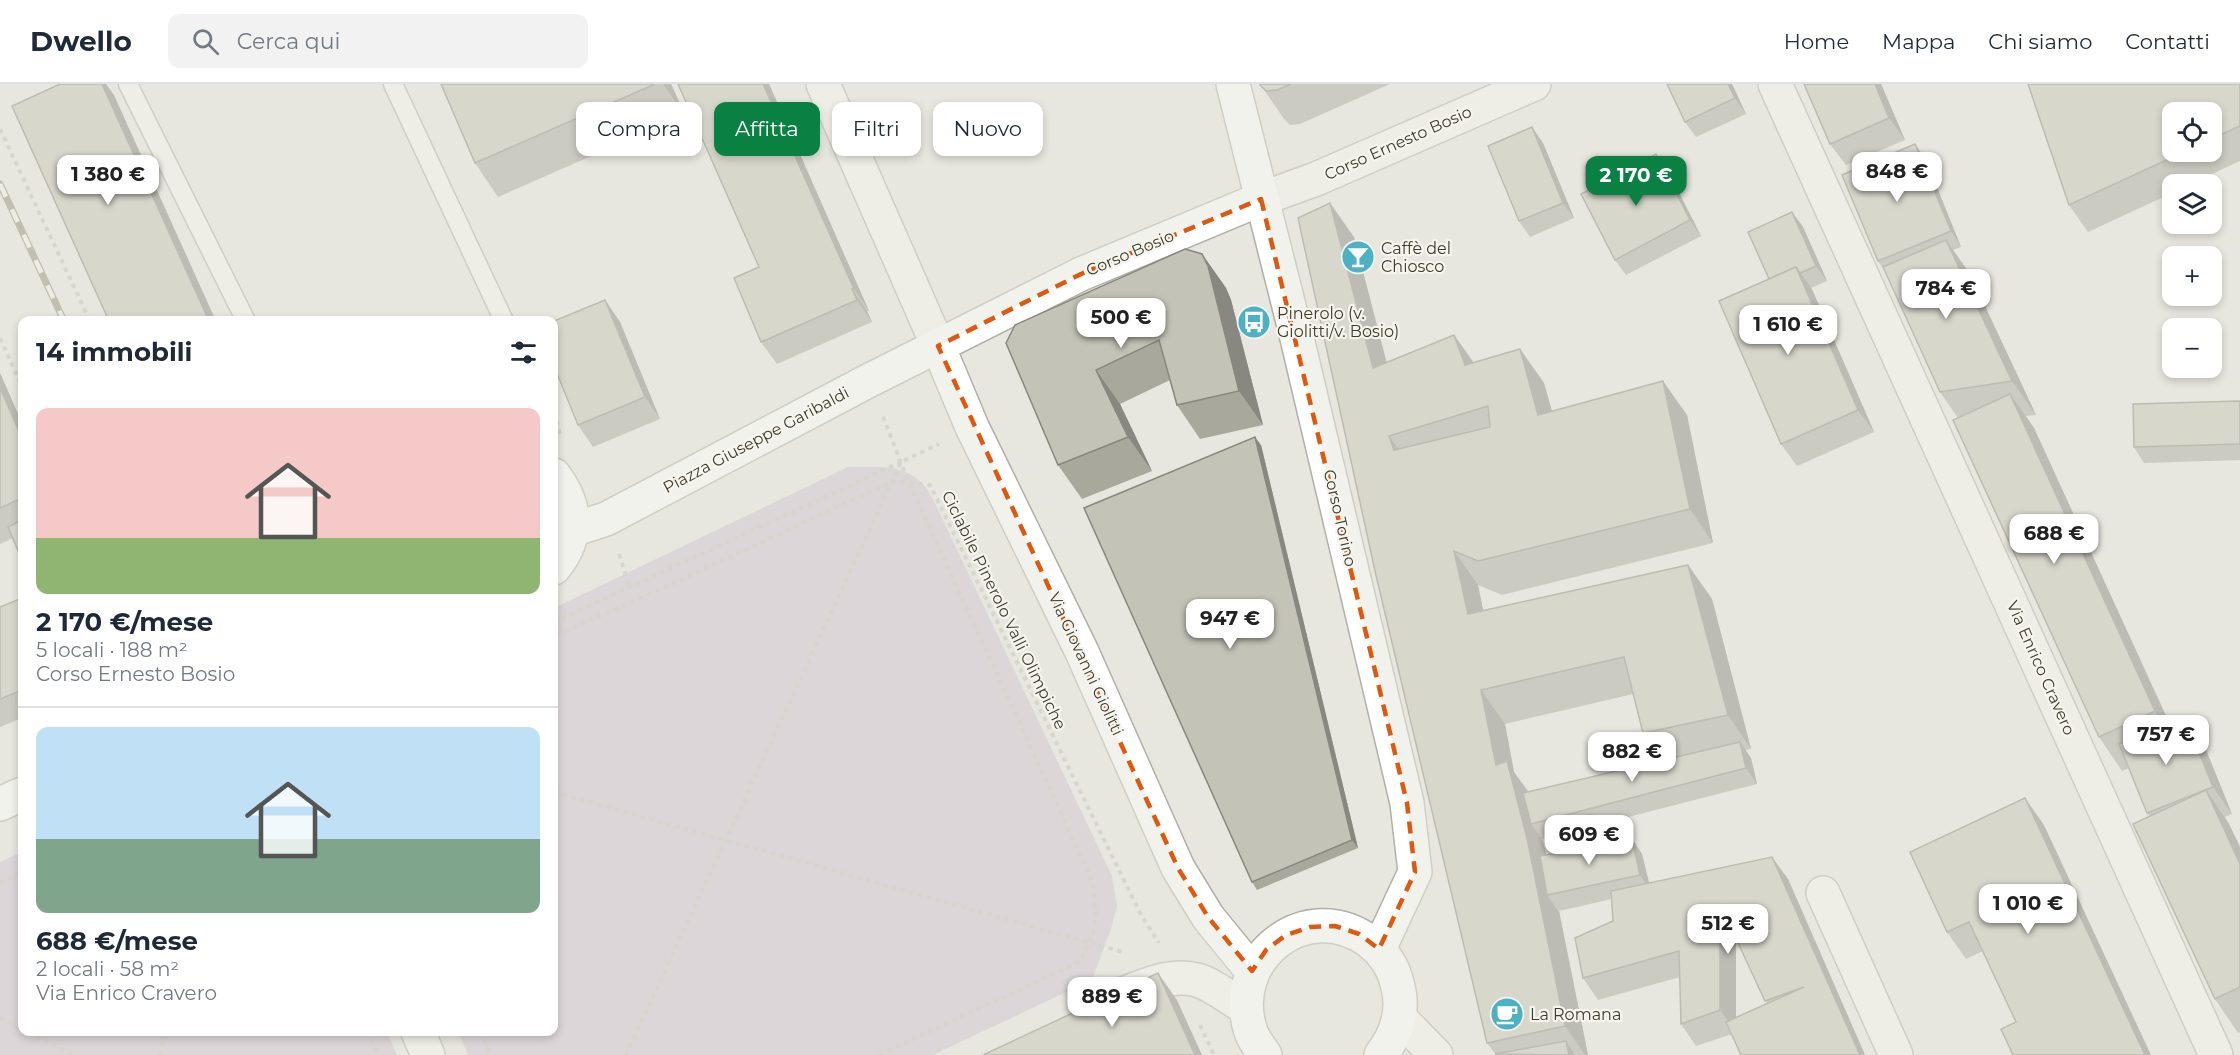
<!DOCTYPE html>
<html lang="it">
<meta charset="utf-8">
<style>
body{margin:0;font-family:Montserrat,sans-serif;background:#f2f2f3;color:#1f2937;height:100vh;display:flex;flex-direction:column;font-size:22px;white-space:nowrap}
*{box-sizing:border-box;margin:0}
p{font-size:20px;color:#747a83}
.icon{flex:none;width:33px;height:33px;fill:none;stroke:currentColor;stroke-width:2;stroke-linecap:round;stroke-linejoin:round}
.map{position:relative;flex:1;overflow:hidden}
.panel{position:absolute;left:18px;top:232px;width:540px;height:720px;display:flex;flex-direction:column;background:#fff;border-radius:12px;box-shadow:0 3px 9px #0003}
.panel>*{flex:none}
.guide{position:absolute;left:576px;top:18px;width:570px;height:54px;display:flex;gap:12px}
.tools{position:absolute;left:2162px;top:18px;display:grid;gap:12px}
.tools a{display:grid;place-items:center;width:60px;height:60px;border-radius:12px;background:#fff;box-shadow:0 3px 9px #0003;font-size:30px}
.price{position:absolute;translate:-50% -51px;padding:0 14px;border-radius:12px;background:#fff;color:#222;font-size:20px;line-height:39px;filter:drop-shadow(0 2px 3px #0008)}
.price::after{content:'';position:absolute;left:50%;top:36px;width:18px;height:14px;margin-left:-9px;background:inherit;clip-path:polygon(0 0,100% 0,50% 100%)}
.price.selected{background:#0b8043;color:#fff}
ul{padding:0;list-style:none}
li{display:grid;align-content:center;gap:12px;height:318px;padding:0 18px}
li+li{border-top:2px solid #e0e1e3}
li span{display:grid;place-items:center;height:186px;border-radius:12px;color:#555}
li>.icon{margin-inline-start:auto}
span .icon{width:108px;height:108px;fill:#fffc;stroke-width:1}
li b{font-size:26px}
h2{display:flex;justify-content:space-between;align-items:center;height:72px;padding:0 18px;font-size:26px}
.tag{padding:0 21px;border-radius:12px;background:#fff;box-shadow:0 3px 9px #0003;font-size:21px;line-height:54px}
.tag.selected{background:#0b8043;color:#fff}
header{display:flex;align-items:center;gap:36px;box-sizing:border-box;height:84px;padding:0 30px;background:#fff;border-bottom:2px solid #e0e1e3}
header strong{font-size:28px}
nav{display:flex;gap:33px;margin-inline-start:auto;font-size:21px}
.search{width:420px;height:54px;background:#f2f2f3;display:flex;align-items:center;gap:15px;box-sizing:border-box;padding:0 21px;border-radius:12px;color:#747a83;font-size:22px}
.map>svg:first-child{display:block}
.green{fill:#d1c1d0}
.lines{fill:none;stroke-linecap:round;stroke-linejoin:round}
.lane-casing{stroke:#b1b0a5;stroke-width:21}
.street-casing{stroke:#b1b0a5;stroke-width:36}
.secondary-casing{stroke:#b1b0a5;stroke-width:36}
.path{stroke:#c2c2b9;stroke-width:4;stroke-dasharray:4.5 4.5;stroke-linecap:butt}
.lane{stroke:#f6f6f1;stroke-width:18}
.street{stroke:#f6f6f1;stroke-width:33}
.secondary{stroke:#fff;stroke-width:33}
.rail-casing{stroke:#908e7a;stroke-width:7}
.rail{stroke:#f5f4ee;stroke-width:4.5;stroke-dasharray:14;stroke-linecap:butt}
.wall{fill:#a9a89d;fill-rule:evenodd}
.shaded-wall{fill:#898880}
.building{fill:#c4c3b7;stroke:#898880;stroke-width:1.5;fill-rule:evenodd}
.marked{fill:none;stroke:#df580d;stroke-width:4.5;stroke-dasharray:12 8;stroke-linejoin:round}
.labels{text-anchor:middle;dominant-baseline:central;stroke-width:4.5;stroke-linejoin:round;paint-order:stroke}
.street-label{font-size:16px;fill:#3d3c29;stroke:#f5f4ee}
.poi-label{font-size:16px;fill:#3d3c29;stroke:#f5f4ee;text-anchor:start}
</style>
<header>
<strong>Dwello</strong>
<div class="search"><svg class="icon" aria-label="search" viewBox="0 0 24 24"><circle cx="10" cy="10" r="6"/><path d="M15 15l6 6"/></svg>Cerca qui</div>
<nav><a>Home</a><a>Mappa</a><a>Chi siamo</a><a>Contatti</a></nav>
</header>
<div class="map">
<svg width="2240" height="971" viewBox="0 0 2240 971">
<rect width="100%" height="100%" fill="#e7e7df"/>
<g class="green">
<path d="M848 383C885 383 913 378 933 415L1112 792 1117 822 1111 845 1092 896 933 971H468L458 948H554V524Z"/>
<path d="M22 768V948H387L397 971H0V778Z"/>
</g>
<g class="lines">
<defs>
<g id="lane">
<path d="M128 0 246 237"/>
<path d="M393 0 504 237"/>
</g>
<g id="street">
<path d="M823 0 938 262"/>
<path d="M1775 0 2216 971"/>
<path d="M1261 115 1316 95 1534 0"/>
<path d="M1823 809 1896 971"/>
<path d="M1121 911C1144 901 1173 889 1197 896 1212 900 1232 916 1246 924"/>
<path d="M1400 934 1436 971"/>
<path d="M418 948 428 971"/>
</g>
<g id="secondary">
<path d="M1233 0 1296 250 1407 719 1415 788 1379 865"/>
<path d="M938 262 972 343 1082 568 1178 784 1208 833 1252 887"/>
<path d="M554 391C578 422 579 453 554 484"/>
<path d="M572 446 606 435 868 297 1081 190 1261 115"/>
<path d="M0 720 22 710"/>
<path d="M1265 971C1260 964 1254 956 1251 948 1226 874 1307 811 1370 858 1384 869 1393 882 1397 899 1405 926 1397 950 1381 971"/>
</g>
</defs>
<use href="#lane" class="lane-casing"/>
<use href="#street" class="street-casing"/>
<use href="#secondary" class="secondary-casing"/>
<g class="path">
<path d="M0 45 90 237"/>
<path d="M0 254 22 303"/>
<path d="M554 328 561 354"/>
<path d="M619 470 630 504"/>
<path d="M554 538 901 378"/>
<path d="M554 539 559 550 659 506 893 397 930 401 1141 831 1159 859"/>
<path d="M554 708 1123 868"/>
<path d="M0 799 22 788"/>
<path d="M0 934 22 945"/>
<path d="M1200 941 1214 971"/>
<path d="M28 948 74 971"/>
<path d="M368 948 378 971"/>
<path d="M480 948 491 971"/>
<path d="M160 971 165 948"/>
<path d="M626 971 901 378 939 360"/>
<path d="M879 971 1079 878C1099 846 1098 829 1091 794L908 397 882 330"/>
</g>
<use href="#lane" class="lane"/>
<use href="#street" class="street"/>
<use href="#secondary" class="secondary"/>
<defs>
<path id="rail" d="M0 100 64 237"/>
</defs>
<use href="#rail" class="rail-casing"/>
<use href="#rail" class="rail"/>
</g>
<g class="wall">
<path d="M441 0H671L685 31 498 113 475 79Z"/>
<path d="M678 0H769L869 227H867L872 238 777 280 761 258 759 183Z"/>
<path d="M1260 0H1390L1300 40 1290 41 1284 35Z"/>
<path d="M1732 0 1746 30 1696 53 1685 38Z"/>
<path d="M1804 0H1881L1905 56 1846 81 1830 60Z"/>
<path d="M2240 0V77L2190 100H2172V109L2088 148 2069 121ZM2211 28V68H2172Z"/>
<path d="M1543 59 1574 134 1530 153 1519 137Z"/>
<path d="M1915 60 1926 76 1961 163 1953 166 1970 190 2036 331 2026 332 2034 344 2170 640 2204 661 2232 730 2225 733 2229 740 2240 763V948L2238 949 2215 915 2149 732 2147 729 2129 684 2122 687 2099 653 1958 334 1940 308 1884 186 1878 177Z"/>
<path d="M1667 85 1701 152 1626 191 1615 176Z"/>
<path d="M1792 128 1803 143 1827 197 1811 204 1874 348 1797 382 1781 360 1769 195Z"/>
<path d="M1354 153 1386 279 1454 251 1474 279 1520 265 1544 299 1552 327 1687 331 1713 459 1502 511 1478 501 1483 527 1688 481 1712 515 1751 665 1745 666 1751 674 1757 700 1542 755 1546 771 1632 755 1642 770 1649 799 1788 795 1865 971H1741L1732 950 1696 962 1681 940 1680 893 1598 916 1583 894 1613 837 1612 815 1559 827 1588 971H1496L1487 959ZM1633 610 1643 649 1663 676 1529 708 1514 688 1505 640ZM1736 853 1767 919 1736 933Z"/>
<path d="M1202 170 1226 204 1231 216 1263 341 1200 355 1177 321 1170 296 1120 320 1152 387 1082 415 1058 381 1006 259Z"/>
<path d="M605 216 620 238 660 335 593 363 578 341Z"/>
<path d="M0 289 22 339V476L13 454 0 460Z"/>
<path d="M2240 317V376L2144 379 2134 363Z"/>
<path d="M1261 361 1358 764 1257 806 1252 798Z"/>
<path d="M22 514V634L0 643V523Z"/>
<path d="M2044 741 2016 938 1983 867 1966 875 1947 848Z"/>
</g>
<g class="shaded-wall">
<path d="M102 0H106L114 11 216 237H209Z"/>
<path d="M663 0H671L685 31Z"/>
<path d="M763 0H769L869 227 854 205Z"/>
<path d="M1728 0H1732L1746 30 1735 14Z"/>
<path d="M1875 0H1881L1905 56 1889 34Z"/>
<path d="M1532 43 1543 59 1574 134 1563 119Z"/>
<path d="M1915 60 1926 76 1961 163 1951 147Z"/>
<path d="M1656 70 1667 85 1701 152 1690 136Z"/>
<path d="M1330 119 1354 153 1397 318 1373 284Z"/>
<path d="M1792 128 1803 143 1827 197 1816 182Z"/>
<path d="M1946 156 1970 190 2036 331 2012 297Z"/>
<path d="M1202 170 1226 204 1231 216 1263 341 1239 307Z"/>
<path d="M1796 183 1812 205 1874 348 1858 326Z"/>
<path d="M852 205 867 227 872 238 857 216Z"/>
<path d="M605 216 620 238 660 335 645 313Z"/>
<path d="M1454 251 1478 285 1465 281Z"/>
<path d="M1520 265 1544 299 1562 365 1538 331Z"/>
<path d="M1096 286 1120 320 1152 387 1128 353Z"/>
<path d="M0 289 22 339V354L0 304Z"/>
<path d="M1663 297 1687 331 1713 459 1690 425Z"/>
<path d="M2010 310 2034 344 2179 661 2155 627Z"/>
<path d="M1389 352 1413 386 1394 366Z"/>
<path d="M1255 353 1261 361 1358 764 1352 756Z"/>
<path d="M1454 467 1478 501 1491 564 1468 530Z"/>
<path d="M1688 481 1712 515 1751 665 1728 631Z"/>
<path d="M1481 606 1505 640 1514 688 1530 711 1531 740 1542 755 1551 787 1547 811 1558 827H1559L1588 971H1585L1565 942 1496 681Z"/>
<path d="M2185 634 2204 661 2232 730 2213 703Z"/>
<path d="M1740 658 1751 674 1757 700 1746 684Z"/>
<path d="M2206 706 2229 740 2240 763V780Z"/>
<path d="M2025 714 2044 741 2151 971H2145Z"/>
<path d="M1632 755 1642 770 1651 807 1640 791Z"/>
<path d="M1772 773 1788 795 1865 971H1860Z"/>
<path d="M1720 820 1736 842V948L1720 926Z"/>
<path d="M1158 889 1177 916 1202 971H1195Z"/>
<path d="M1566 957 1575 971H1569Z"/>
</g>
<g class="building">
<path d="M60 0H102L209 237H109L12 22Z"/>
<path d="M441 0H655L475 79Z"/>
<path d="M678 0H763L854 205H852L857 216 761 258 734 194 759 183Z"/>
<path d="M1260 0H1291L1277 6 1266 7 1260 1Z"/>
<path d="M1667 0H1728L1735 14 1685 38Z"/>
<path d="M1804 0H1875L1889 34 1830 60Z"/>
<path d="M2028 0H2240V42L2211 55V28H2172V68H2184L2069 121Z"/>
<path d="M1532 43 1563 119 1519 137 1488 62Z"/>
<path d="M1915 60 1951 147 1878 177 1842 91Z"/>
<path d="M1656 70 1690 136 1615 176 1581 110Z"/>
<path d="M1330 119 1373 284 1454 251 1465 281 1520 265 1538 331 1663 297 1690 425 1478 477 1454 467 1468 530 1688 481 1728 631 1643 649 1624 573 1481 606 1496 681 1507 677 1527 754 1565 942 1487 959 1375 487 1298 134ZM1488 322 1490 343 1394 366 1389 352Z"/>
<path d="M1792 128 1816 182 1800 189 1796 183 1769 195 1748 148Z"/>
<path d="M1946 156 2012 297 1940 308 1883 183Z"/>
<path d="M1185 165 1202 170 1208 182 1239 307 1177 321 1159 256 1096 286 1128 353 1058 381 1006 259 1015 241Z"/>
<path d="M1796 183 1858 326 1781 360 1719 217Z"/>
<path d="M605 216 645 313 578 341 554 282V237Z"/>
<path d="M0 304 22 354V414L0 424Z"/>
<path d="M2010 310 2155 627 2099 653 1953 336Z"/>
<path d="M2240 317V360L2134 363 2133 320Z"/>
<path d="M1255 353 1352 756 1252 798 1084 424Z"/>
<path d="M22 436V476L8 443Z"/>
<path d="M22 514V606L0 615V523Z"/>
<path d="M2185 634 2213 703 2147 729 2119 660Z"/>
<path d="M1740 658 1746 684 1531 740 1523 709Z"/>
<path d="M2206 706 2240 780V903L2215 915 2133 740Z"/>
<path d="M2025 714 2145 971H2013L2001 945 2016 938 1969 838 1947 848 1910 768Z"/>
<path d="M1632 755 1640 791 1547 811 1540 772Z"/>
<path d="M1772 773 1860 971H1741L1726 938 1804 903 1765 917 1720 820V926L1681 940 1679 867 1583 894 1575 854 1613 837 1611 807Z"/>
<path d="M1158 889 1195 971H983Z"/>
<path d="M1566 957 1569 971 1495 970Z"/>
</g>
<path d="M0 0H2240V971H0ZM1261 115 1407 719 1415 788 1379 865 1359 850 1335 842 1310 843 1286 851 1266 866 1252 887 1208 833 1178 784 938 262 1081 190Z" fill="#e7e7df" fill-opacity=".55" fill-rule="evenodd"/>
<path class="marked" d="M1261 115 1407 719 1415 788 1379 865 1359 850 1335 842 1310 843 1286 851 1266 866 1252 887 1208 833 1178 784 938 262 1081 190Z"/>
<defs>
<symbol id="bar-disc" viewBox="-11 -11 22 22"><circle r="9.5" fill="#4db1c4" stroke="#f5f4ee"/><path d="M-6-5H6L.8 .8V4.5H3.5V6h-7V4.5H-.8V.8Z" fill="#fff"/></symbol>
<symbol id="bus-disc" viewBox="-11 -11 22 22"><circle r="9.5" fill="#4db1c4" stroke="#f5f4ee"/><path d="M-5-6H5V4H4V6H2V4H-2V6H-4V4H-5ZM-3.5-4V0h7V-4ZM-3.5 1.2v1.5H-2V1.2ZM2 1.2v1.5H3.5V1.2Z" fill="#fff"/></symbol>
<symbol id="cafe-disc" viewBox="-11 -11 22 22"><circle r="9.5" fill="#4db1c4" stroke="#f5f4ee"/><path d="M-5.5-4.5H6V0H3Q3 3.5 0 3.5H-2.5Q-5.5 3.5-5.5 0ZM3-3.2v2h1.7v-2ZM-6 4.5H4V6H-6Z" fill="#fff"/></symbol>
</defs>
<g fill-rule="evenodd">
<use href="#bar-disc" x="1339" y="154" width="38" height="38"/>
<use href="#bus-disc" x="1235" y="219" width="38" height="38"/>
<use href="#cafe-disc" x="1488" y="911" width="38" height="38"/>
</g>
<g class="labels">
<g class="street-label">
<text transform="translate(1398 59) rotate(-24)">Corso Ernesto Bosio</text>
<text transform="translate(1130 169) rotate(-23)">Corso Bosio</text>
<text transform="translate(756 356) rotate(-28)">Piazza Giuseppe Garibaldi</text>
<text transform="translate(1340 434) rotate(77)">Corso Torino</text>
<text transform="translate(1004 526) rotate(64)">Ciclabile Pinerolo Valli Olimpiche</text>
<text transform="translate(1086 580) rotate(65)">Via Giovanni Giolitti</text>
<text transform="translate(2041 584) rotate(66)">Via Enrico Cravero</text>
</g>
<g class="poi-label">
<text x="1381" y="164">Caffè del<tspan x="1381" dy="18">Chiosco</tspan></text>
<text x="1277" y="229">Pinerolo (v.<tspan x="1277" dy="18">Giolitti/v. Bosio)</tspan></text>
<text x="1530" y="930">La Romana</text>
</g>
</g>
</svg>
<div class="tools">
<a><svg class="icon" aria-label="locate" viewBox="0 0 24 24"><circle cx="12" cy="12" r="6"/><path d="M12 2v4M12 18v4M2 12h4M18 12h4"/></svg></a>
<a><svg class="icon" aria-label="layers" viewBox="0 0 24 24"><path d="M12 4l9 5-9 5-9-5zM3 14l9 5 9-5"/></svg></a>
<a>+</a>
<a>−</a>
</div>
<b class="price" style="left:1897px;top:119px">848 €</b>
<b class="price" style="left:108px;top:122px">1 380 €</b>
<b class="price selected" style="left:1636px;top:123px">2 170 €</b>
<b class="price" style="left:1946px;top:236px">784 €</b>
<b class="price" style="left:1121px;top:265px">500 €</b>
<b class="price" style="left:1788px;top:272px">1 610 €</b>
<b class="price" style="left:2054px;top:481px">688 €</b>
<b class="price" style="left:1230px;top:566px">947 €</b>
<b class="price" style="left:2166px;top:682px">757 €</b>
<b class="price" style="left:1632px;top:699px">882 €</b>
<b class="price" style="left:1589px;top:782px">609 €</b>
<b class="price" style="left:2028px;top:851px">1 010 €</b>
<b class="price" style="left:1728px;top:871px">512 €</b>
<b class="price" style="left:1112px;top:944px">889 €</b>
<div class="guide">
<a class="tag">Compra</a>
<a class="tag selected">Affitta</a>
<a class="tag">Filtri</a>
<a class="tag">Nuovo</a>
</div>
<section class="panel">
<h2>14 immobili<svg class="icon" aria-label="filters" viewBox="0 0 24 24"><path d="M4 7h16M4 17h16"/><circle cx="9" cy="7" r="2"/><circle cx="15" cy="17" r="2"/></svg></h2>
<ul>
<li><span style="background:linear-gradient(#f6c9c9 70%,#8fb573 0)"><svg class="icon" aria-label="home" viewBox="0 0 24 24"><path d="M3 11l9-7 9 7M6 9v11h12V9"/></svg></span><div><b>2 170 €/mese</b><p>5 locali · 188 m²</p><p>Corso Ernesto Bosio</p></div></li>
<li><span style="background:linear-gradient(#bfe0f5 60%,#7fa58c 0)"><svg class="icon" aria-label="home" viewBox="0 0 24 24"><path d="M3 11l9-7 9 7M6 9v11h12V9"/></svg></span><div><b>688 €/mese</b><p>2 locali · 58 m²</p><p>Via Enrico Cravero</p></div></li>
</ul>
</section>
</div>
